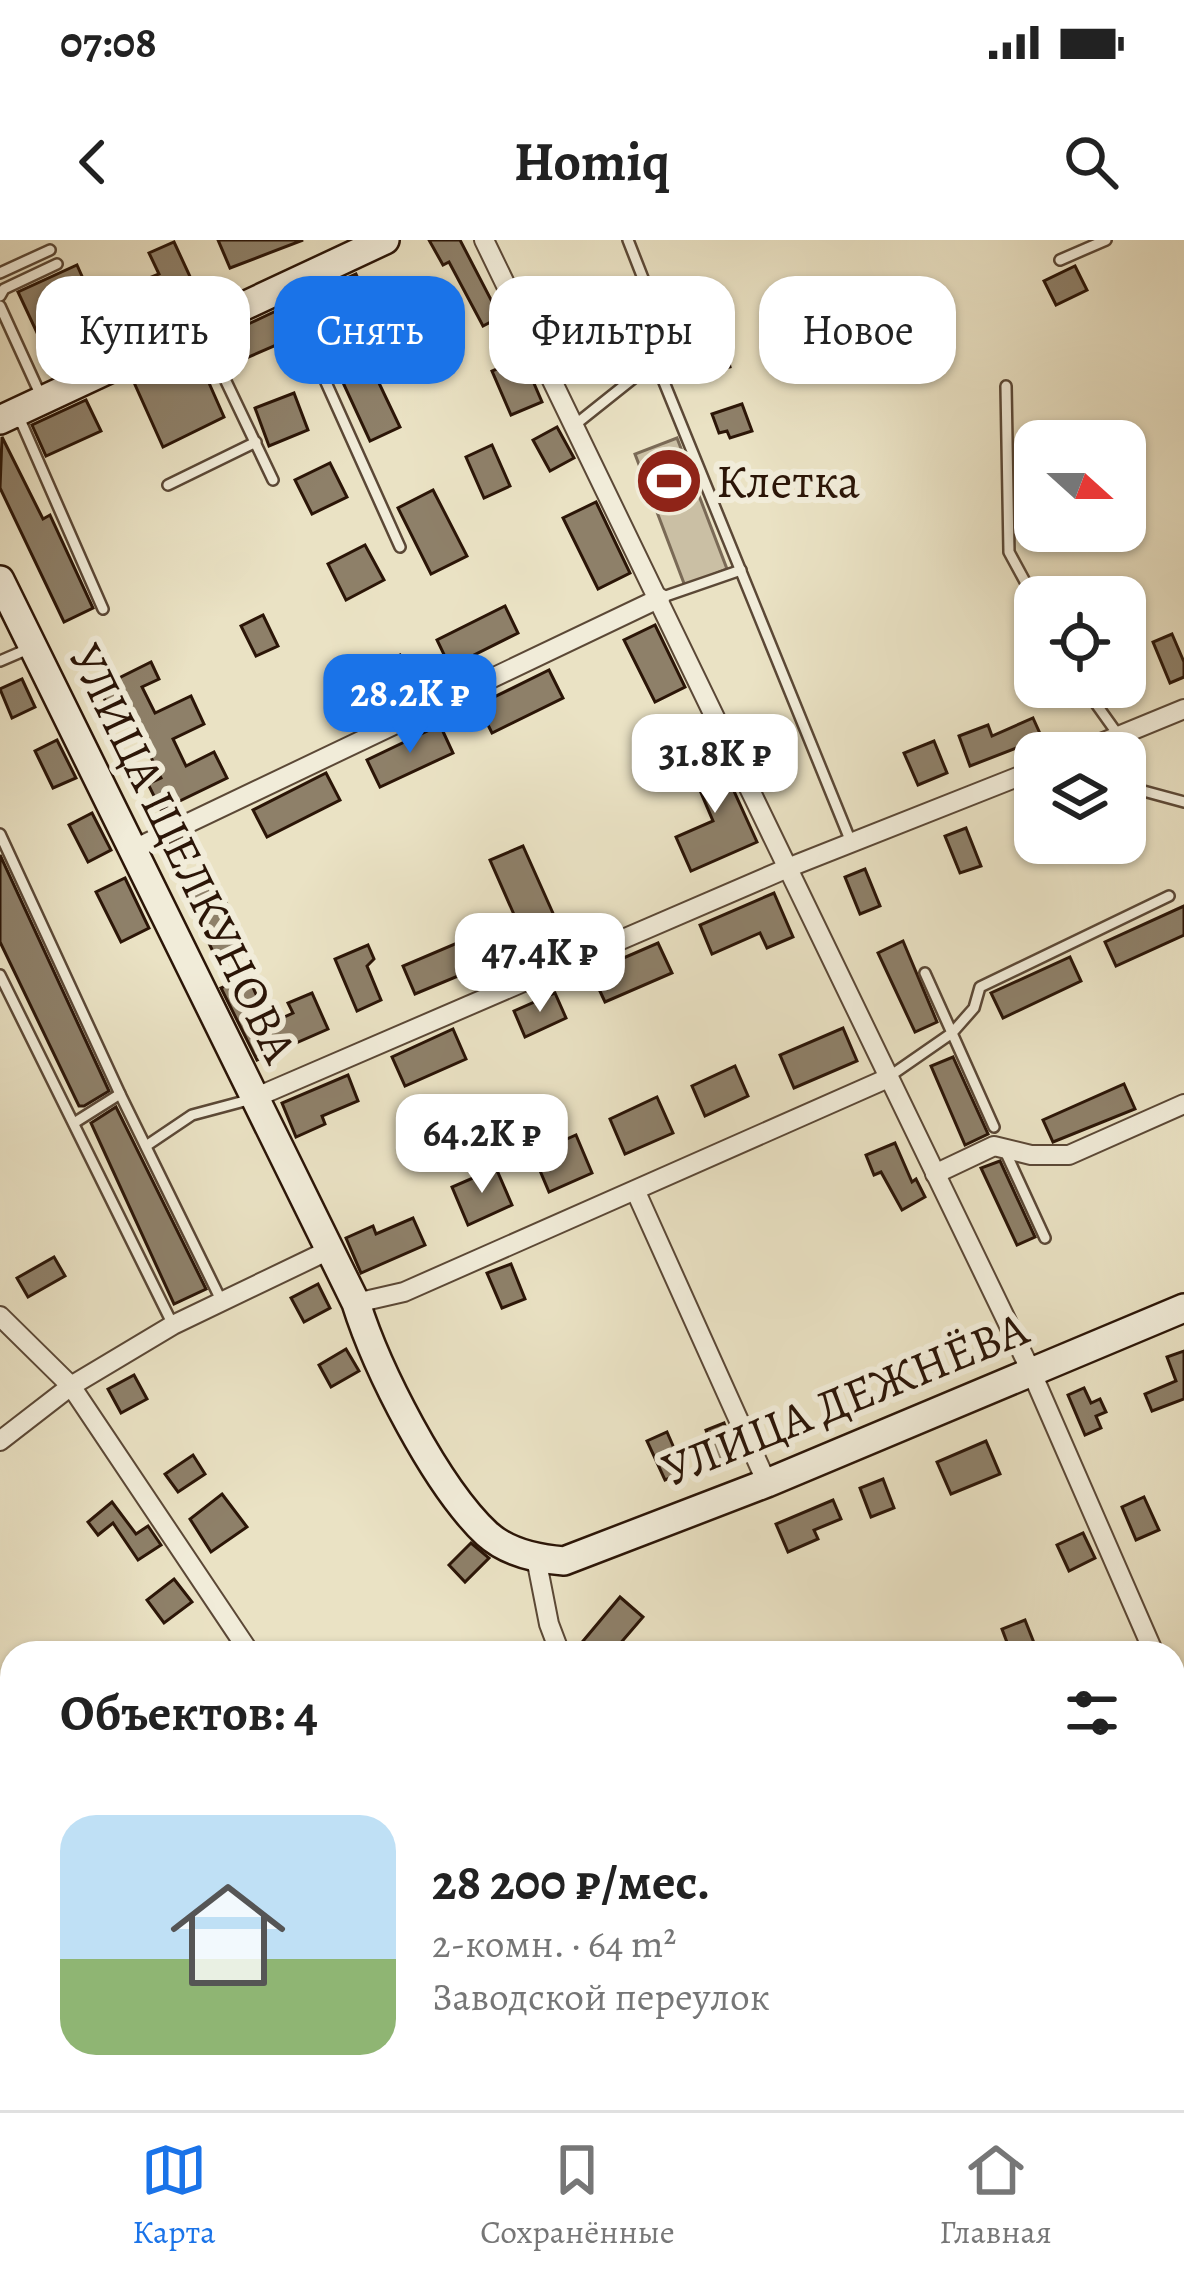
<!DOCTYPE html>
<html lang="ru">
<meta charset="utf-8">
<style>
body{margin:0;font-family:Alegreya,serif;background:#f2f2f2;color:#222;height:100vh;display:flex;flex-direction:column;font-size:45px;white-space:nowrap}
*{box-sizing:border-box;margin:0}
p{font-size:39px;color:#767676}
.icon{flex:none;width:66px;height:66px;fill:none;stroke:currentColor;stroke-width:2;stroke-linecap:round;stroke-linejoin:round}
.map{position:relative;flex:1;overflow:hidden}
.sheet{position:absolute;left:0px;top:1401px;width:1185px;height:471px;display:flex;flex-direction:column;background:#fff;border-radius:36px 36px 0 0;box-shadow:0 3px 9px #0004}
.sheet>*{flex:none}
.top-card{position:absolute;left:36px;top:36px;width:1113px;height:108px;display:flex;gap:24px}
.needle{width:78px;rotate:111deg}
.fabs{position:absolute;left:1014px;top:180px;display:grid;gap:24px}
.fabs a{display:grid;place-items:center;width:132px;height:132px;border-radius:24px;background:#fff;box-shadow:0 3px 9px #0004;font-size:60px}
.price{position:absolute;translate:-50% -102px;padding:0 27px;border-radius:24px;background:#fff;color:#222;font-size:39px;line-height:78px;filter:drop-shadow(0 3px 6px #0008)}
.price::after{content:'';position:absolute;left:50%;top:72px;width:36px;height:27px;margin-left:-18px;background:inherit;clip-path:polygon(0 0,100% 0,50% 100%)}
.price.active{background:#1a73e8;color:#fff}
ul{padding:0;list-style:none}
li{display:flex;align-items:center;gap:36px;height:300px;padding:0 60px}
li+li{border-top:3px solid #e0e0e0}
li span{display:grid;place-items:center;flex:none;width:336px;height:240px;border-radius:36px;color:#555}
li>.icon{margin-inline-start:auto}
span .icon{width:144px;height:144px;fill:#fffc;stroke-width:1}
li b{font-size:51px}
h2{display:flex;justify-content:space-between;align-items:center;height:144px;padding:0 60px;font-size:51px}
.pill{padding:0 42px;border-radius:36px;background:#fff;box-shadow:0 3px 9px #0004;font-size:42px;line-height:108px}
.pill.active{background:#1a73e8;color:#fff}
.status{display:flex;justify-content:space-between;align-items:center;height:84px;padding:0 60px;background:#fff;direction:ltr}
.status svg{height:33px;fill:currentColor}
header{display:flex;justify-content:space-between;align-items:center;height:156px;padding:0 60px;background:#fff;font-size:54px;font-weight:600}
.menu{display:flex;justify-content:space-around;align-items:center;height:168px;border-top:3px solid #e0e0e0;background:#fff;font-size:33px;color:#767676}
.menu a{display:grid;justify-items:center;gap:6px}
.menu .active{color:#1a73e8}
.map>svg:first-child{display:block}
.green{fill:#cabfa4;stroke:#7a6a56;stroke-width:3}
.building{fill:#8e8069;stroke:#2b1507;stroke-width:3}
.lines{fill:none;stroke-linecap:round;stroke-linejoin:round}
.service-casing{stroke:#5b4836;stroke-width:14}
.minor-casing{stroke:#5b4836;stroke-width:22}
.secondary-casing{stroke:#2b1507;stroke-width:32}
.service{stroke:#f1ecd9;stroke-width:9}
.minor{stroke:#f1ecd9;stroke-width:18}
.secondary{stroke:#f1ecd9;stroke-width:27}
.labels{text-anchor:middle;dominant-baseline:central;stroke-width:12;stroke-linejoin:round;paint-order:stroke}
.poi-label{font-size:48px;fill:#2b1507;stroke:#f1ecd9;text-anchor:start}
.street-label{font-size:48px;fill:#2b1507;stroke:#f1ecd9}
</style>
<div class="status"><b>07:08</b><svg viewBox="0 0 49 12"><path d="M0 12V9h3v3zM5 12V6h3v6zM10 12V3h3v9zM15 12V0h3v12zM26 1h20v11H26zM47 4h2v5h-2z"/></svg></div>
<header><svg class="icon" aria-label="back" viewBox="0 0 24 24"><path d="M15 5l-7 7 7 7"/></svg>Homiq<svg class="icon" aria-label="search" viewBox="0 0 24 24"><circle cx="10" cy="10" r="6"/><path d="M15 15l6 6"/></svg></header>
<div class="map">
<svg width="1184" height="1870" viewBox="0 0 1184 1870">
<rect width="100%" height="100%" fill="#eae2c4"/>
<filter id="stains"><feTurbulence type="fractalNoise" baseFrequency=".00167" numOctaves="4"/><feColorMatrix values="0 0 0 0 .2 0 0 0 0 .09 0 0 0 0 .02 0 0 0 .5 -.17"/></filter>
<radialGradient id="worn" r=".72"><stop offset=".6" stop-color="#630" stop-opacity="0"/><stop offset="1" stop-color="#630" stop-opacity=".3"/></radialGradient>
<path class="green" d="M677 198 727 329 685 346 635 214Z"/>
<g class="building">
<path d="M218 0H303L230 28Z"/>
<path d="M429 0H460L500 77 483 86 449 22 443 25Z"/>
<path d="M174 2 193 43 157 60 160 68 126 82 115 52 159 34 149 13Z"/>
<path d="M77 25 97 70 39 97 18 52Z"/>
<path d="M1075 26 1087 50 1056 65 1044 41Z"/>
<path d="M356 34 367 58 322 78 311 54Z"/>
<path d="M276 71 288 100 237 122 225 95Z"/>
<path d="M724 103 730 127 700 134 694 111Z"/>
<path d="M194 109 224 177 163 207 132 138Z"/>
<path d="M523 118 542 162 511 175 492 131Z"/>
<path d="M368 120 400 187 370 201 339 134Z"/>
<path d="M294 153 308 190 269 206 255 168Z"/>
<path d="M86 160 101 191 46 216 32 185Z"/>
<path d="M742 164 752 191 730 198 727 191 719 193 712 174Z"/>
<path d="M557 187 574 218 550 231 533 200Z"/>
<path d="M2 197 43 279 50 275 93 368 64 382 0 248Z"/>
<path d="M492 205 510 246 484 258 466 217Z"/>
<path d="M330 223 347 257 312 274 295 240Z"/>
<path d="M433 250 467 316 431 334 398 268Z"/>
<path d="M596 262 630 333 598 349 563 278Z"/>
<path d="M365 305 384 340 346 360 328 324Z"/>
<path d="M505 366 518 393 450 427 437 400Z"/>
<path d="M263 375 278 406 256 416 241 386Z"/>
<path d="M655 385 685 447 655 462 624 400Z"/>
<path d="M1172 394 1184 422V437L1170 443 1153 402Z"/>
<path d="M400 415 413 441 343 476 331 450Z"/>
<path d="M151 422 159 439 142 447 155 473 191 456 204 484 173 499 186 526 214 512 227 538 161 570 148 544 161 538 122 457 107 464 99 448Z"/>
<path d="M549 430 563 458 492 493 478 465Z"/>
<path d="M22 439 35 467 12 478 0 449Z"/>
<path d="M1033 478 1042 498 970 526 959 496 988 485 992 496Z"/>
<path d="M440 485 453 513 380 547 367 520Z"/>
<path d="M57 500 76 538 53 548 35 511Z"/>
<path d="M934 501 947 533 918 545 904 513Z"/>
<path d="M714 507 757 602 691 631 676 597 713 581 687 520Z"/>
<path d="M326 533 340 560 267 597 253 570Z"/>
<path d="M92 573 111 610 88 622 69 585Z"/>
<path d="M966 588 981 626 960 633 945 596Z"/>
<path d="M523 606 560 689 527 704 490 620Z"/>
<path d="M0 615 109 851 84 866H79L0 702Z"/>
<path d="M865 629 880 666 860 674 845 637Z"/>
<path d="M125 638 149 688 121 702 96 652Z"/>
<path d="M217 644 248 708 218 722 187 658Z"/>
<path d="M774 653 793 697 767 708 760 693 712 714 700 685Z"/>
<path d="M1184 666V695L1116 726 1105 702Z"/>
<path d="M476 695 487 724 415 754 403 726Z"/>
<path d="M903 701 937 782 915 792 878 713Z"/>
<path d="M658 703 672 733 605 762 591 732Z"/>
<path d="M368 705 374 719 367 726 381 760 357 771 335 719Z"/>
<path d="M1070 717 1081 741 1003 778 991 753Z"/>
<path d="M248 736 269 784 293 773 288 763 312 753 328 789 257 820 221 748Z"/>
<path d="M555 753 566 778 525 797 514 771Z"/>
<path d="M843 788 857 821 794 848 780 815Z"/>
<path d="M453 789 466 819 405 846 392 817Z"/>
<path d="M953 817 988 894 965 905 931 826Z"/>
<path d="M735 826 748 856 705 876 692 846Z"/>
<path d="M348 835 358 861 322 876 325 884 296 897 282 863Z"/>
<path d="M1124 844 1135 869 1053 902 1043 880Z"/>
<path d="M657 857 673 893 625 914 610 879Z"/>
<path d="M116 867 206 1049 174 1064 91 883Z"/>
<path d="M576 895 592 933 549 952 533 914Z"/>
<path d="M895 903 912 942 916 939 925 957 902 970 881 932 874 935 866 915Z"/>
<path d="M1000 921 1035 997 1017 1005 981 928Z"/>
<path d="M496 928 512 965 468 985 452 947Z"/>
<path d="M413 978 425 1005 361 1033 346 998 373 986 376 994Z"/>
<path d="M54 1017 65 1036 28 1057 17 1038Z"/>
<path d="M511 1024 525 1059 502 1068 487 1033Z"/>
<path d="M318 1044 330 1068 304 1082 291 1058Z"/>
<path d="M346 1109 359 1131 331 1147 319 1125Z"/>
<path d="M1184 1111V1159L1152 1171 1145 1154 1176 1141 1167 1117Z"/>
<path d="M134 1135 147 1159 121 1173 108 1149Z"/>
<path d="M1084 1148 1091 1163 1100 1159 1106 1172 1096 1176 1101 1188 1085 1195 1068 1155Z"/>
<path d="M724 1183 738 1221 720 1227 706 1190Z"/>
<path d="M667 1192 684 1231 665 1240 647 1201Z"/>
<path d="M986 1201 1000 1234 951 1254 937 1222Z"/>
<path d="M193 1215 205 1234 178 1252 165 1234Z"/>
<path d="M883 1239 894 1268 871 1277 860 1248Z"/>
<path d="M222 1254 247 1287 211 1312 190 1279Z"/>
<path d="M1144 1257 1159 1290 1136 1300 1122 1267Z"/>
<path d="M833 1260 841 1279 814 1290 818 1299 788 1312 776 1284Z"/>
<path d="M112 1262 136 1294 148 1286 161 1305 138 1320 113 1283 98 1295 88 1282Z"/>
<path d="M1083 1293 1095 1318 1069 1331 1057 1305Z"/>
<path d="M471 1303 489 1318 465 1342 449 1325Z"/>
<path d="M174 1339 192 1362 164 1383 147 1360Z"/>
<path d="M620 1357 643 1377 612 1413H573Z"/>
<path d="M1025 1380 1038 1413H1011L1002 1389Z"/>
</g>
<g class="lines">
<defs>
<g id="service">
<path d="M628 0 648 51 642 88 851 602"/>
<path d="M1060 20 1106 0"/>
<path d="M0 33 50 10"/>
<path d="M284 49 400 307"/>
<path d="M0 56 4 49 57 24"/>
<path d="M0 66 41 156"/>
<path d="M202 91 273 240"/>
<path d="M1006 146 1009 312 1035 360"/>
<path d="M12 179 22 184 103 369"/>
<path d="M576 184 655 121"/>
<path d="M168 245 256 202"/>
<path d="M660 358 741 330"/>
<path d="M0 421 28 409"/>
<path d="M1084 447 1119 496"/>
<path d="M1125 546 1184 562"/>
<path d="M0 594 120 854 221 1060"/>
<path d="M0 735 173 1085"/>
<path d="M890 836 952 793 925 733"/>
<path d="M74 883 120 854"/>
<path d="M994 887 952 793 974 768 980 747 1169 656"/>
<path d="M146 906 192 875 252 859"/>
<path d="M1005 911 1045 998"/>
<path d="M0 1473 12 1486"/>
<path d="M1173 1498 1184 1493"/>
<path d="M0 1571 12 1584"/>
<path d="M0 1627 12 1615"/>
</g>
<g id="minor">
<path d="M484 0 1031 1131 1154 1413"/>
<path d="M1077 513 1184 469"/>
<path d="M134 609 660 358"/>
<path d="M252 859 790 627 1035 530"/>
<path d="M935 934 994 906 1031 915H1069L1184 864"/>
<path d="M636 952 767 1243"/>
<path d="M356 1063 404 1052 886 839"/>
<path d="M0 1076 71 1146 250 1413"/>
<path d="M0 1201 71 1146 173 1085 327 1011"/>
<path d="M536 1318 549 1384 560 1413"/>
<path d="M1173 1456 1184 1482"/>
<path d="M1173 1701 1184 1704"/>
</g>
<g id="secondary">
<path d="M0 180 385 0"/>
<path d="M0 340 356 1063C377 1130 436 1246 487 1294 508 1313 538 1319 564 1321L767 1243 1184 1068"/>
</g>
</defs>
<use href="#service" class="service-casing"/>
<use href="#minor" class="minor-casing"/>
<use href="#secondary" class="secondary-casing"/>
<use href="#service" class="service"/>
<use href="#minor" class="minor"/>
<use href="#secondary" class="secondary"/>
</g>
<defs>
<symbol id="stadium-disc" viewBox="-11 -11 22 22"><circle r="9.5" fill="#8f2418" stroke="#f1ecd9"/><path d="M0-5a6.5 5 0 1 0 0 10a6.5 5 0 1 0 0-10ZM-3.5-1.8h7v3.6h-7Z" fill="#fff"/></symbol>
</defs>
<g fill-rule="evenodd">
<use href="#stadium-disc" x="631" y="203" width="76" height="76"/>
</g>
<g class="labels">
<g class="poi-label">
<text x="716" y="241">Клетка</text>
</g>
<g class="street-label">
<text transform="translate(183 613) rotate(64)">УЛИЦА ЩЕЛКУНОВА</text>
<text transform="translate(845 1159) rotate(-22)">УЛИЦА ДЕЖНЁВА</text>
</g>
</g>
<rect width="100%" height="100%" filter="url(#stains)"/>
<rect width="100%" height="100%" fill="url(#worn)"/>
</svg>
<div class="fabs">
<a><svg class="needle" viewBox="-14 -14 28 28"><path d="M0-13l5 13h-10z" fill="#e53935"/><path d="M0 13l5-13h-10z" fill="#767676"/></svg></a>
<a><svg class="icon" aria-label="locate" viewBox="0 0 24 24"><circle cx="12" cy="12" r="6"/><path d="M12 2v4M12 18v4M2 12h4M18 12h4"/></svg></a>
<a><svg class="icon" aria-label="layers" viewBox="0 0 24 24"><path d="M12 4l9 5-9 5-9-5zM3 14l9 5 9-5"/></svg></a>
</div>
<b class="price active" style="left:410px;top:516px">28.2K ₽</b>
<b class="price" style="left:715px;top:576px">31.8K ₽</b>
<b class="price" style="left:540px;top:775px">47.4K ₽</b>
<b class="price" style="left:482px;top:956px">64.2K ₽</b>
<div class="top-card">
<a class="pill">Купить</a>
<a class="pill active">Снять</a>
<a class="pill">Фильтры</a>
<a class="pill">Новое</a>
</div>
<section class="sheet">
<h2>Объектов: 4<svg class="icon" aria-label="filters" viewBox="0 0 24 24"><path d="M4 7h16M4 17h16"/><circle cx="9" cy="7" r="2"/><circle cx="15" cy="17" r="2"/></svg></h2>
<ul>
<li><span style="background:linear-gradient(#bfe0f5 60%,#8fb573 0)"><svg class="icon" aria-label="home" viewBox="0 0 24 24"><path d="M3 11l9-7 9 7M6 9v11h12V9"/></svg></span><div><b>28 200 ₽/мес.</b><p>2-комн. · 64 m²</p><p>Заводской переулок</p></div></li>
</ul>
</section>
</div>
<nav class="menu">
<a class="active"><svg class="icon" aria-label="map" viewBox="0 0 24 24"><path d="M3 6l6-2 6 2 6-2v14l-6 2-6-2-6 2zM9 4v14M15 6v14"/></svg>Карта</a>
<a><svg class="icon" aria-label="saved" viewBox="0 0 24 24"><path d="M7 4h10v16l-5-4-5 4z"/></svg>Сохранённые</a>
<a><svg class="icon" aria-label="home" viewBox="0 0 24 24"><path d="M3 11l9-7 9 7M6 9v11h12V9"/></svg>Главная</a>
</nav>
